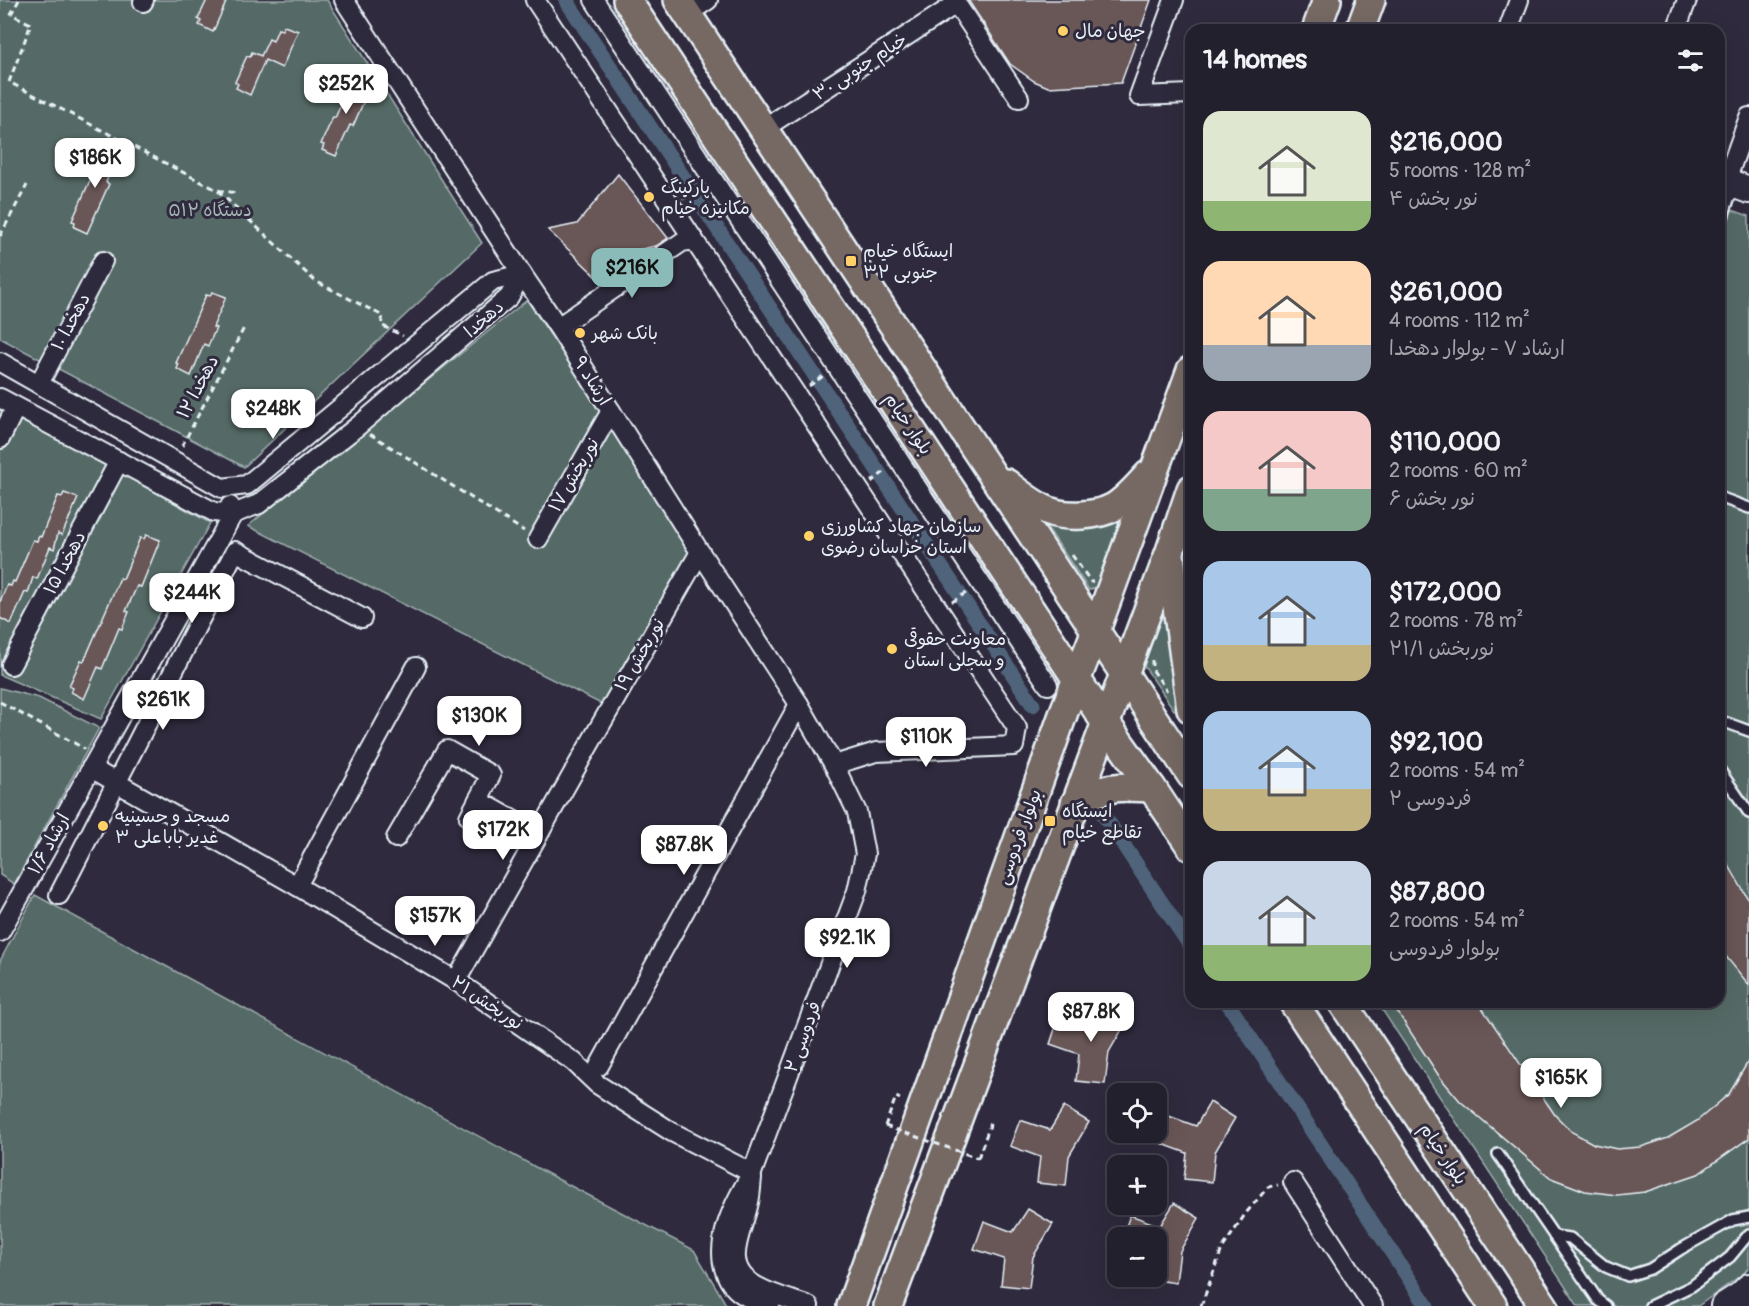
<!DOCTYPE html>
<meta charset="utf-8">
<style>
body{margin:0;font-family:Pangolin,"Playpen Sans Arabic",sans-serif;background:#2b2836;color:#f1f3f6;height:100vh;display:flex;flex-direction:column;font-size:22px;white-space:nowrap}
*{box-sizing:border-box;margin:0}
p{font-size:20px;color:#a3a3aa}
.icon{flex:none;width:33px;height:33px;fill:none;stroke:currentColor;stroke-width:2;stroke-linecap:round;stroke-linejoin:round}
.map{position:relative;flex:1;overflow:hidden}
.drawer{position:absolute;left:1185px;top:24px;width:540px;height:984px;display:flex;flex-direction:column;background:#23202e;border-radius:18px;box-shadow:0 6px 24px #0002,0 0 0 2px #403e4a}
.drawer>*{flex:none}
.buttons{position:absolute;left:1107px;top:1083px;display:grid;gap:12px}
.buttons a{display:grid;place-items:center;width:60px;height:60px;border-radius:12px;background:#23202e;box-shadow:0 6px 24px #0002,0 0 0 2px #403e4a;font-size:30px}
.price{position:absolute;translate:-50% -51px;padding:0 14px;border-radius:12px;background:#fff;color:#222;font-size:20px;line-height:39px;filter:drop-shadow(0 2px 3px #0008)}
.price::after{content:'';position:absolute;left:50%;top:36px;width:18px;height:14px;margin-left:-9px;background:inherit;clip-path:polygon(0 0,100% 0,50% 100%)}
.price.on{background:#8bbbb9;color:#111}
ul{padding:0;list-style:none}
li{display:flex;align-items:center;gap:18px;height:150px;padding:0 18px}
li span{display:grid;place-items:center;flex:none;width:168px;height:120px;border-radius:18px;color:#555}
li>.icon{margin-inline-start:auto}
span .icon{width:72px;height:72px;fill:#fffc;stroke-width:1}
li b{font-size:26px}
h2{display:flex;justify-content:space-between;align-items:center;height:72px;padding:0 18px;font-size:26px}
.map>svg:first-child{display:block}
.green{fill:#546b66;stroke:#9eaeaf;stroke-width:1.5}
.lines{fill:none;stroke-linecap:round;stroke-linejoin:round}
.canal{stroke:#4f647a;stroke-width:15}
.building{fill:#695657;stroke:#e8f1f8;stroke-width:1.5}
.lane-casing{stroke:#e8f1f8;stroke-width:14}
.street-casing{stroke:#e8f1f8;stroke-width:22}
.secondary-casing{stroke:#e8f1f8;stroke-width:30}
.primary-casing{stroke:#e8f1f8;stroke-width:32}
.path{stroke:#e8f1f8;stroke-width:3;stroke-dasharray:6 4.5;stroke-linecap:butt}
.lane{stroke:#2f2a3d;stroke-width:9}
.street{stroke:#2f2a3d;stroke-width:18}
.secondary{stroke:#2f2a3d;stroke-width:26}
.primary{stroke:#766964;stroke-width:27}
.path-bridge{stroke:#e8f1f8;stroke-width:3;stroke-dasharray:6 4.5;stroke-linecap:butt}
.poi-dot{fill:#ffd166;stroke:#2f2a3d;stroke-width:2}
.labels{text-anchor:middle;dominant-baseline:central;stroke-width:6;stroke-linejoin:round;paint-order:stroke}
.poi-label{font-size:18px;fill:#e8f1f8;stroke:#2f2a3d;text-anchor:start}
.street-label{font-size:18px;fill:#e8f1f8;stroke:#2f2a3d}
.park-label{font-size:18px;fill:#a5b5b6;stroke:#2f2a3d}
</style>
<div class="map">
<svg width="1749" height="1306" viewBox="0 0 1749 1306">
<rect width="100%" height="100%" fill="#2f2a3d"/>
<filter id="ink" filterUnits="userSpaceOnUse"><feTurbulence type="fractalNoise" baseFrequency=".0167" numOctaves="2"/><feDisplacementMap in="SourceGraphic" scale="12" xChannelSelector="R" yChannelSelector="G"/><feConvolveMatrix kernelMatrix="1 2 1 2 8 2 1 2 1" color-interpolation-filters="sRGB"/></filter>
<g filter="url(#ink)">
<g class="green">
<path d="M0 0H327L482 243 244 467 0 338Z"/>
<path d="M1719 205 1749 216V1267L1744 1273 1698 1306H1578L1377 1002H1719Z"/>
<path d="M527 300 695 550 607 707 248 526Z"/>
<path d="M0 405 210 523 101 719 0 675Z"/>
<path d="M1131 508 1102 585 1089 590 1043 521Z"/>
<path d="M1166 612 1180 707 1174 710 1144 666 1162 614Z"/>
<path d="M0 688 39 698 99 728 14 884 0 875Z"/>
<path d="M35 895 563 1182 694 1250 727 1306H0V961Z"/>
</g>
<g class="lines">
<g class="canal">
<path d="M566 0 1033 705"/>
<path d="M1103 814 1191 947"/>
<path d="M1227 1002 1427 1306"/>
</g>
</g>
<g class="building">
<path d="M207 0H227L213 32 199 25 201 21 198 19Z"/>
<path d="M968 0H1151L1121 83 1048 87 1034 81 1010 64Z"/>
<path d="M284 26 298 31 282 68 265 60 250 95 236 88 238 84 235 82 247 56 250 57 252 52 261 56 269 39 273 41 278 29 282 30Z"/>
<path d="M359 75 373 80 353 126 350 125 336 156 322 150 324 145 321 144 333 117 335 118 353 78 357 79Z"/>
<path d="M106 147 119 153 106 182 109 184 87 233 74 227 75 222 72 221 91 178 88 177 94 162 100 150 104 152Z"/>
<path d="M618 174 668 238 656 246 619 254 601 281 548 230 577 224Z"/>
<path d="M212 292 226 297 213 327 216 328 208 346 204 344 191 376 177 369 179 364 176 363 206 295 210 296Z"/>
<path d="M64 493 78 498 62 535 58 533 54 549 50 547 37 579 33 577 28 593 25 592 11 624 0 618V602L7 585 11 586 13 581 15 582 33 540 37 541 39 536 41 537 58 496 62 497Z"/>
<path d="M146 535 160 540 141 587 137 586 126 611 129 612 122 629 119 628 102 669 98 667 84 699 71 692 73 688 69 686 81 660 84 661 120 578 123 579 140 538 144 539Z"/>
<path d="M1719 848 1749 901V985L1719 948Z"/>
<path d="M1391 1002H1478L1555 1115 1572 1132 1594 1144 1617 1149 1641 1147 1668 1138 1697 1121 1729 1094 1749 1060V1138L1698 1174 1645 1192 1617 1195 1585 1191 1551 1178 1460 1101 1439 1076Z"/>
<path d="M1103 1004 1128 1019 1109 1052 1105 1084 1076 1081 1079 1054 1050 1044 1059 1017 1089 1027Z"/>
<path d="M1210 1102 1235 1118 1215 1152 1212 1182 1184 1179 1187 1153 1157 1142 1166 1115 1196 1126Z"/>
<path d="M1064 1107 1089 1122 1069 1156 1066 1186 1037 1183 1040 1157 1010 1146 1020 1120 1050 1130Z"/>
<path d="M1174 1203 1199 1218 1180 1251 1176 1283 1156 1280V1238H1122L1130 1215 1160 1226Z"/>
<path d="M1028 1209 1053 1224 1033 1257 1029 1288 1001 1285 1004 1259 974 1249 984 1221 1013 1232Z"/>
</g>
<g class="lines">
<defs>
<g id="lane">
<path d="M1719 229 1733 187"/>
<path d="M1719 497 1749 508"/>
<path d="M1719 720 1749 731"/>
<path d="M1719 769 1749 813"/>
<path d="M1498 1154 1598 1300 1606 1306"/>
<path d="M1554 1236 1570 1238 1606 1267 1628 1276 1650 1269 1681 1249 1733 1220 1749 1217"/>
<path d="M1650 1306 1692 1286 1730 1257 1749 1234"/>
</g>
<g id="street">
<path d="M344 0 522 274 558 327 700 552 799 704 834 765 857 812 865 854 857 891 752 1173C733 1204 707 1253 733 1286 742 1297 757 1301 770 1306"/>
<path d="M535 0 1017 728 1014 746 876 752 834 765"/>
<path d="M594 0 1048 685"/>
<path d="M954 0 1019 98"/>
<path d="M1174 0 1139 96 1191 94"/>
<path d="M143 2 144 0"/>
<path d="M687 14 708 0"/>
<path d="M1508 30 1519 0"/>
<path d="M1676 30 1687 0"/>
<path d="M763 129 956 4"/>
<path d="M1726 181 1749 117"/>
<path d="M558 327 682 242 694 240"/>
<path d="M0 362 222 488 247 485 493 281 522 274"/>
<path d="M39 384 103 261"/>
<path d="M0 398 214 512 233 514 259 504 358 426 509 297 522 274"/>
<path d="M0 439 16 407"/>
<path d="M538 539 611 411"/>
<path d="M11 665 119 461"/>
<path d="M91 768 297 886 456 981 574 1062 597 1084 631 1106 672 1132 752 1173"/>
<path d="M478 800 538 834"/>
<path d="M396 838 447 750 491 775 469 817"/>
<path d="M297 886 416 667"/>
<path d="M59 895 235 551 362 618"/>
<path d="M0 932 233 514 230 506"/>
<path d="M456 981 581 759 700 552"/>
<path d="M599 1066 799 704"/>
<path d="M752 1178C751 1186 751 1194 749 1202 743 1232 719 1266 756 1286 772 1295 792 1300 809 1306"/>
<path d="M1293 1182 1373 1306"/>
</g>
<g id="secondary">
<path d="M1719 179 1749 190"/>
<path d="M1724 1306 1741 1295 1749 1287"/>
</g>
<g id="primary">
<path d="M627 0 1105 722 1152 788 1191 847"/>
<path d="M678 0 1191 775"/>
<path d="M1316 30 1327 0"/>
<path d="M1360 30 1371 0"/>
<path d="M1006 483C1019 493 1033 505 1049 511 1066 518 1098 516 1114 507 1127 499 1138 486 1148 475"/>
<path d="M1170 555 1191 709"/>
<path d="M1075 803C1103 786 1119 786 1152 788"/>
<path d="M1293 1002 1493 1306"/>
<path d="M1342 1002 1544 1306"/>
<path d="M851 1306 1065 709 1096 630 1191 370"/>
<path d="M888 1306 1170 551 1191 489"/>
</g>
</defs>
<use href="#lane" class="lane-casing"/>
<use href="#street" class="street-casing"/>
<use href="#secondary" class="secondary-casing"/>
<use href="#primary" class="primary-casing"/>
<g class="path">
<path d="M19 0 11 14 31 24 9 82 217 190 236 193"/>
<path d="M218 191 315 281 383 316 381 325 403 336"/>
<path d="M683 199 700 188"/>
<path d="M0 236 27 185"/>
<path d="M809 386 826 374"/>
<path d="M370 434 524 531"/>
<path d="M182 446 245 326"/>
<path d="M871 482 887 470"/>
<path d="M1072 555 1091 582H1093"/>
<path d="M952 602 969 591"/>
<path d="M1152 660V669L1167 691"/>
<path d="M0 702 85 749"/>
<path d="M885 1126 896 1097 900 1099"/>
<path d="M978 1158 990 1125 987 1124"/>
<path d="M1201 1306 1222 1249 1246 1213 1268 1187 1278 1185"/>
</g>
<use href="#lane" class="lane"/>
<use href="#street" class="street"/>
<use href="#secondary" class="secondary"/>
<use href="#primary" class="primary"/>
<path class="path-bridge" d="M885 1126 978 1158"/>
</g>
</g>
<g class="poi-dot">
<circle cx="1063" cy="31" r="6"/>
<circle cx="649" cy="197" r="6"/>
<rect x="845" y="255" width="12" height="12" rx="3"/>
<circle cx="580" cy="333" r="6"/>
<circle cx="809" cy="536" r="6"/>
<circle cx="892" cy="649" r="6"/>
<rect x="1044" y="815" width="12" height="12" rx="3"/>
<circle cx="103" cy="826" r="6"/>
</g>
<g class="labels">
<g class="poi-label">
<text x="1075" y="31">جهان مال</text>
<text x="661" y="187">پارکینگ<tspan x="661" dy="21">مکانیزه خیام</tspan></text>
<text x="863" y="251">ایستگاه خیام<tspan x="863" dy="21">جنوبی ۳۲</tspan></text>
<text x="592" y="333">بانک شهر</text>
<text x="821" y="526">سازمان جهاد کشاورزی<tspan x="821" dy="21">استان خراسان رضوی</tspan></text>
<text x="904" y="639">معاونت حقوقی<tspan x="904" dy="21">و سجلی استان</tspan></text>
<text x="1062" y="811">ایستگاه<tspan x="1062" dy="21">تقاطع خیام</tspan></text>
<text x="115" y="816">مسجد و حسینیه<tspan x="115" dy="21">غدیر باباعلی ۳</tspan></text>
</g>
<g class="street-label">
<text transform="translate(860 67) rotate(-33)">خیام جنوبی ۳۰</text>
<text transform="translate(484 319) rotate(-41)">دهخدا</text>
<text transform="translate(71 322) rotate(-62)">دهخدا ۱۰</text>
<text transform="translate(592 381) rotate(58)">ارشاد ۹</text>
<text transform="translate(198 387) rotate(-62)">دهخدا ۱۲</text>
<text transform="translate(908 424) rotate(56)">بلوار خیام</text>
<text transform="translate(574 475) rotate(-60)">نوربخش ۱۷</text>
<text transform="translate(65 563) rotate(-62)">دهخدا ۱۵</text>
<text transform="translate(640 655) rotate(-60)">نوربخش ۱۹</text>
<text transform="translate(1019 837) rotate(-70)">بولوار فردوسی</text>
<text transform="translate(49 844) rotate(-61)">ارشاد ۱/۶</text>
<text transform="translate(487 1003) rotate(34)">نوربخش ۲۱</text>
<text transform="translate(803 1037) rotate(-70)">فردوسی ۲</text>
<text transform="translate(1443 1154) rotate(56)">بلوار خیام</text>
</g>
<g class="park-label">
<text x="210" y="210">۵۱۲ دستگاه</text>
</g>
</g>
</svg>
<div class="buttons">
<a><svg class="icon" aria-label="locate" viewBox="0 0 24 24"><circle cx="12" cy="12" r="6"/><path d="M12 2v4M12 18v4M2 12h4M18 12h4"/></svg></a>
<a>+</a>
<a>−</a>
</div>
<b class="price" style="left:346px;top:115px">$252K</b>
<b class="price" style="left:95px;top:189px">$186K</b>
<b class="price on" style="left:632px;top:299px">$216K</b>
<b class="price" style="left:273px;top:440px">$248K</b>
<b class="price" style="left:192px;top:624px">$244K</b>
<b class="price" style="left:163px;top:731px">$261K</b>
<b class="price" style="left:479px;top:747px">$130K</b>
<b class="price" style="left:926px;top:768px">$110K</b>
<b class="price" style="left:503px;top:861px">$172K</b>
<b class="price" style="left:684px;top:876px">$87.8K</b>
<b class="price" style="left:435px;top:947px">$157K</b>
<b class="price" style="left:847px;top:969px">$92.1K</b>
<b class="price" style="left:1091px;top:1043px">$87.8K</b>
<b class="price" style="left:1561px;top:1109px">$165K</b>
<section class="drawer">
<h2>14 homes<svg class="icon" aria-label="filters" viewBox="0 0 24 24"><path d="M4 7h16M4 17h16"/><circle cx="9" cy="7" r="2"/><circle cx="15" cy="17" r="2"/></svg></h2>
<ul>
<li><span style="background:linear-gradient(#dfe7d0 75%,#8fb573 0)"><svg class="icon" aria-label="home" viewBox="0 0 24 24"><path d="M3 11l9-7 9 7M6 9v11h12V9"/></svg></span><div><b>$216,000</b><p>5 rooms · 128 m²</p><p>نور بخش ۴</p></div></li>
<li><span style="background:linear-gradient(#ffd9b3 70%,#9aa5b1 0)"><svg class="icon" aria-label="home" viewBox="0 0 24 24"><path d="M3 11l9-7 9 7M6 9v11h12V9"/></svg></span><div><b>$261,000</b><p>4 rooms · 112 m²</p><p>ارشاد ۷ - بولوار دهخدا</p></div></li>
<li><span style="background:linear-gradient(#f6c9c9 65%,#7fa58c 0)"><svg class="icon" aria-label="home" viewBox="0 0 24 24"><path d="M3 11l9-7 9 7M6 9v11h12V9"/></svg></span><div><b>$110,000</b><p>2 rooms · 60 m²</p><p>نور بخش ۶</p></div></li>
<li><span style="background:linear-gradient(#a9c7e8 70%,#c2b280 0)"><svg class="icon" aria-label="home" viewBox="0 0 24 24"><path d="M3 11l9-7 9 7M6 9v11h12V9"/></svg></span><div><b>$172,000</b><p>2 rooms · 78 m²</p><p>نوربخش ۲۱/۱</p></div></li>
<li><span style="background:linear-gradient(#a9c7e8 65%,#c2b280 0)"><svg class="icon" aria-label="home" viewBox="0 0 24 24"><path d="M3 11l9-7 9 7M6 9v11h12V9"/></svg></span><div><b>$92,100</b><p>2 rooms · 54 m²</p><p>فردوسی ۲</p></div></li>
<li><span style="background:linear-gradient(#c9d6e8 70%,#8fb573 0)"><svg class="icon" aria-label="home" viewBox="0 0 24 24"><path d="M3 11l9-7 9 7M6 9v11h12V9"/></svg></span><div><b>$87,800</b><p>2 rooms · 54 m²</p><p>بولوار فردوسی</p></div></li>
</ul>
</section>
</div>
